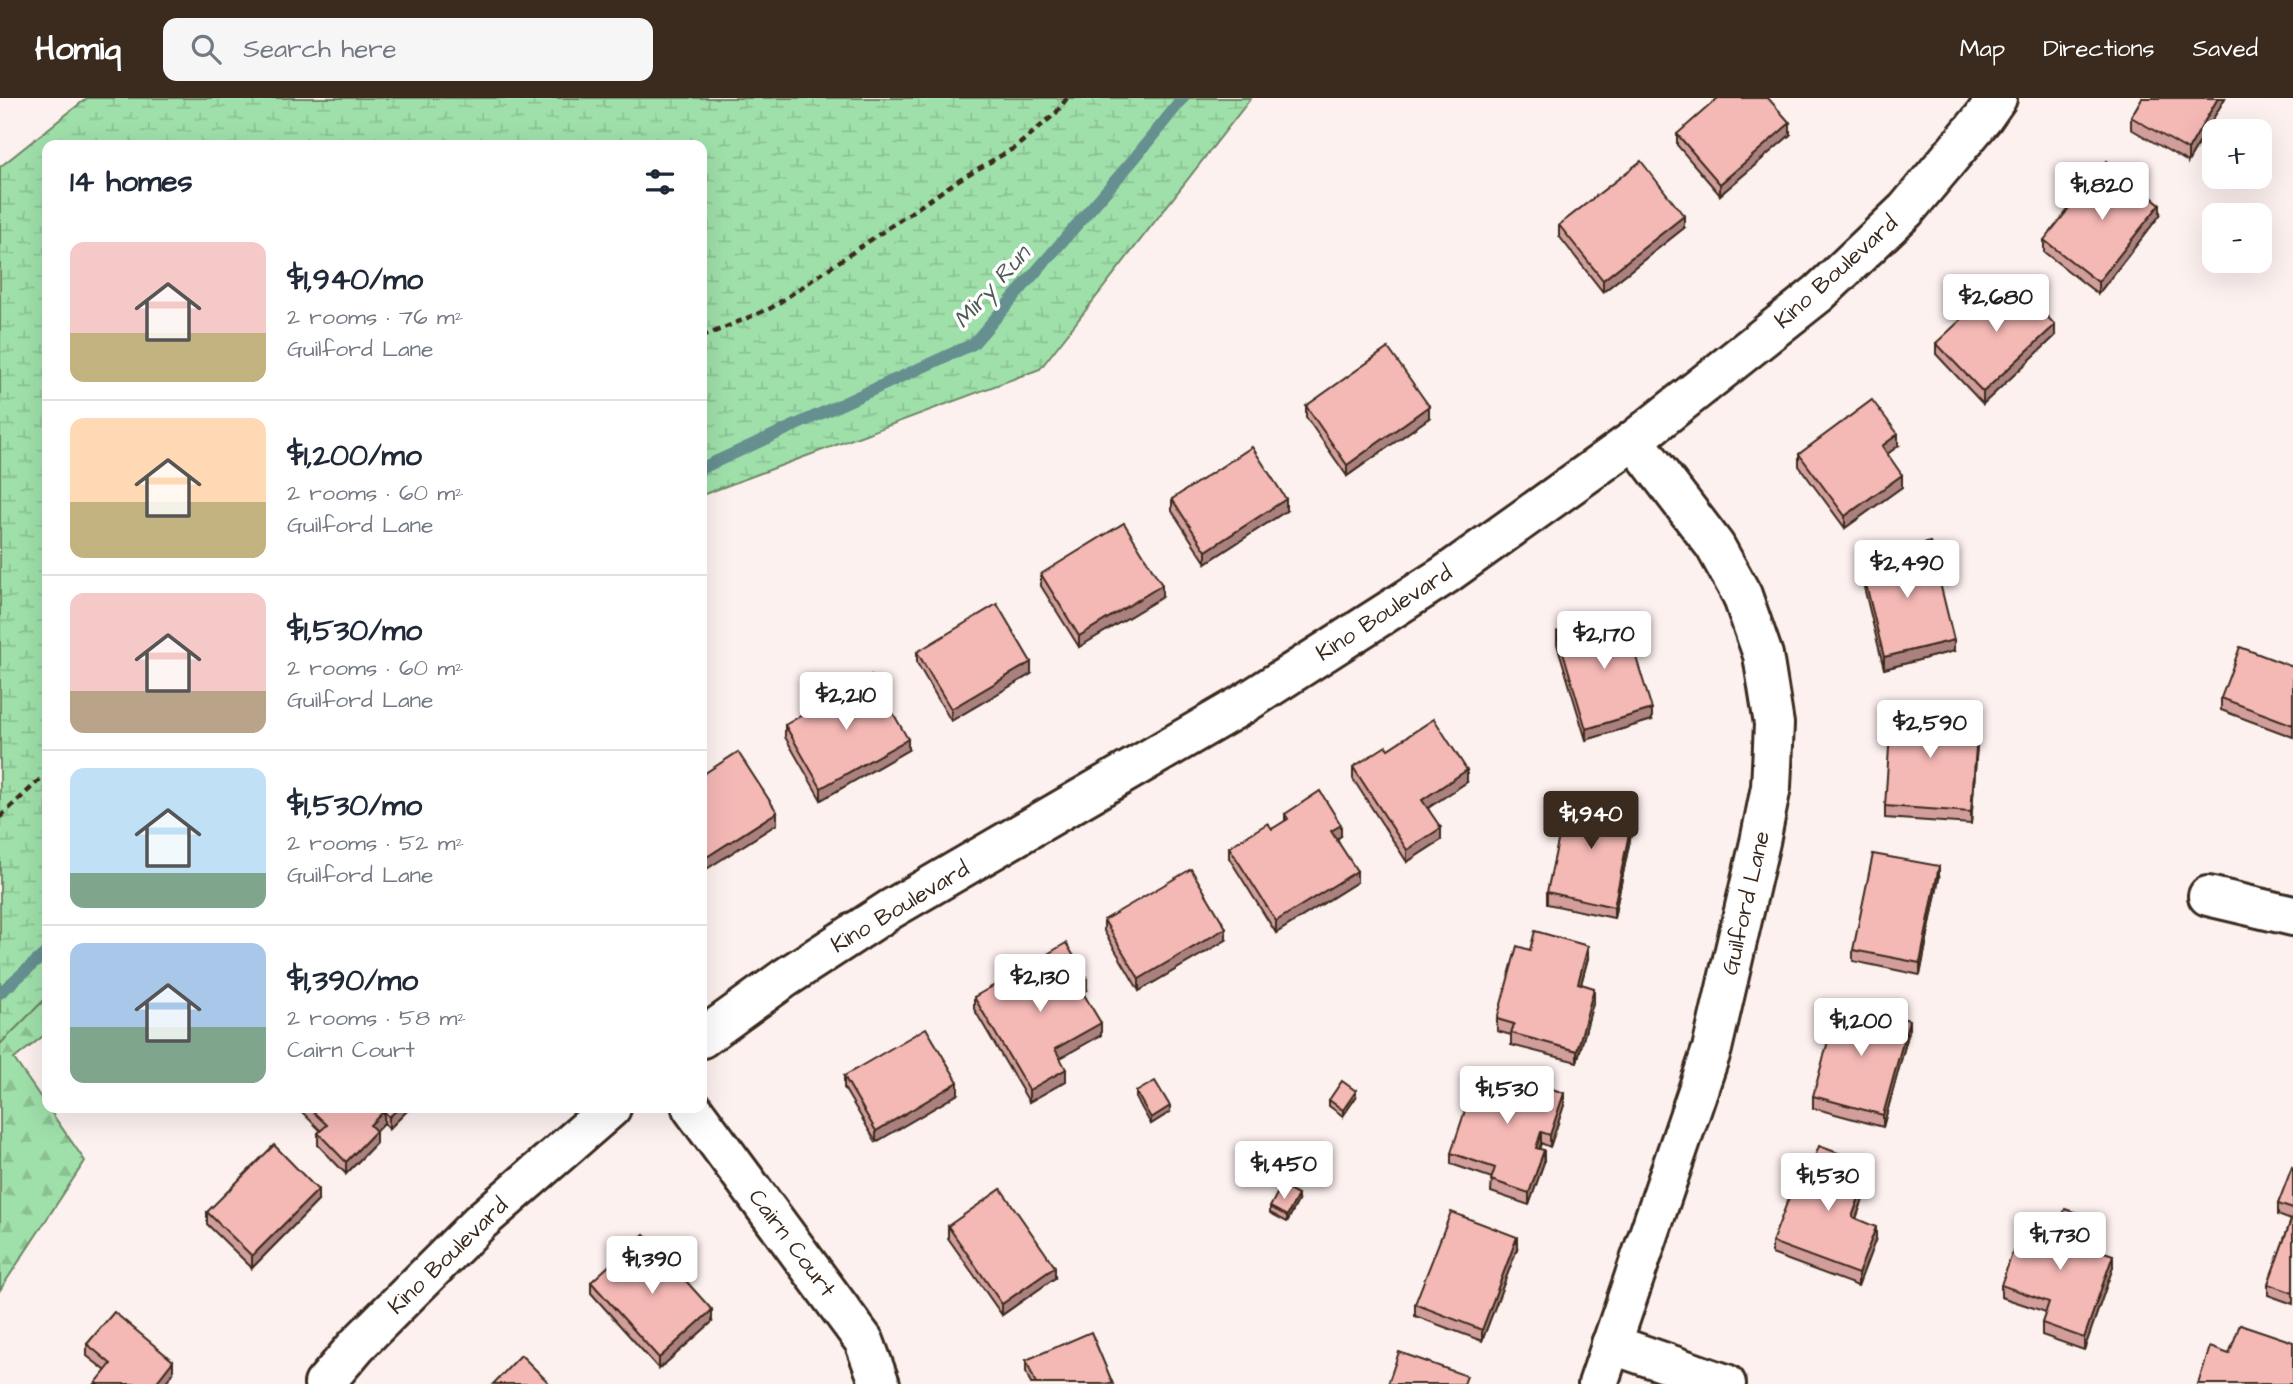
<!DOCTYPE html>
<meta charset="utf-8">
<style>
body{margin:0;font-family:"Architects Daughter",sans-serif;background:#f6f6f7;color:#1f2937;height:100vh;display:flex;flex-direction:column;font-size:26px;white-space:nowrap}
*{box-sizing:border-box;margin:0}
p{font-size:23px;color:#747a83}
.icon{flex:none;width:38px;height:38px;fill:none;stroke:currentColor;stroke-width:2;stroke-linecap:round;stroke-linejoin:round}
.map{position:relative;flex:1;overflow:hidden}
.sheet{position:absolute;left:42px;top:42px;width:665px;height:973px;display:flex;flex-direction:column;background:#fff;border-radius:14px;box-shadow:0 7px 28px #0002}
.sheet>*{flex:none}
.buttons{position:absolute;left:2202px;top:21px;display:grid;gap:14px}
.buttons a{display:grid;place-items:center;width:70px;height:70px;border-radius:14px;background:#fff;box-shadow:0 7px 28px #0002;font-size:35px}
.price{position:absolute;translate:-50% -60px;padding:0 16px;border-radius:7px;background:#fff;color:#222;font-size:23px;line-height:46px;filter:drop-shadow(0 2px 4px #0008)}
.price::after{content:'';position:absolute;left:50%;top:42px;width:21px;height:16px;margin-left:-10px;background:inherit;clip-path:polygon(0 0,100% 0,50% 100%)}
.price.current{background:#3b2a1e;color:#fff}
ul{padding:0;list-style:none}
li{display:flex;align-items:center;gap:21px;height:175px;padding:0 28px}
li+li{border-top:2px solid #e0e1e3}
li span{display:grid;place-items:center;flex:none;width:196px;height:140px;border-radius:14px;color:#555}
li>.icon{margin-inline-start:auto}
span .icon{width:84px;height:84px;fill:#fffc;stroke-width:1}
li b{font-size:30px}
h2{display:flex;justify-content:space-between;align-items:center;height:84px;padding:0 28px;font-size:30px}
header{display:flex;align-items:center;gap:42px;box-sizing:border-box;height:98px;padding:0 35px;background:#3b2a1e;color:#fff}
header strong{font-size:33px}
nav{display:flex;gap:38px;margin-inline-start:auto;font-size:24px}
.search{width:490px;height:63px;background:#f6f6f7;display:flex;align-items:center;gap:18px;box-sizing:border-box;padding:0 24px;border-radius:14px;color:#747a83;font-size:26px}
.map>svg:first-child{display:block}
.forest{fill:url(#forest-firs);stroke:#6d8564;stroke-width:2}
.wetland{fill:url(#wetland-marsh);stroke:#6d8564;stroke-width:2}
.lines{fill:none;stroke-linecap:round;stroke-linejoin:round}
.stream{stroke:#668f8f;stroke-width:12}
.minor-casing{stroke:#3b2a1e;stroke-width:44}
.path{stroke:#3b2a1e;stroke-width:4.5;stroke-dasharray:7 5;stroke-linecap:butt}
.minor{stroke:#fff;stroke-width:38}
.wall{fill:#d29e9c;stroke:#3b2a1e;stroke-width:2}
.shaded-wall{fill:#ab817f;stroke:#3b2a1e;stroke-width:2}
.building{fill:#f4b8b5;stroke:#3b2a1e;stroke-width:2}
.labels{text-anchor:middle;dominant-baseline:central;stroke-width:7;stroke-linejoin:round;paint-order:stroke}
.street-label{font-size:23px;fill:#3b2a1e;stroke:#fff}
.water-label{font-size:24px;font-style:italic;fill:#505d56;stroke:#fff}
</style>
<header>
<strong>Homiq</strong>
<div class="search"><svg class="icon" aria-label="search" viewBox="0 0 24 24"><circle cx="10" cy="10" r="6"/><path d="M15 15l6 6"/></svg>Search here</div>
<nav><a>Map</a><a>Directions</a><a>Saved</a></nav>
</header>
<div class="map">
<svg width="2293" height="1286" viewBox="0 0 2293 1286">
<defs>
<pattern id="forest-firs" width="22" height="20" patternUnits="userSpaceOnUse" patternTransform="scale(1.75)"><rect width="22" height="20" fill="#9fe0aa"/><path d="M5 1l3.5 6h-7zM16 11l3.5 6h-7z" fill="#8ac092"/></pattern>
<pattern id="wetland-marsh" width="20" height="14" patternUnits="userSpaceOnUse" patternTransform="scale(1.75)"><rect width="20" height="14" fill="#9fe0aa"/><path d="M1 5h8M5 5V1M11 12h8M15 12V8" fill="none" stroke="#8ac092"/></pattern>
</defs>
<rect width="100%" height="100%" fill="#fdf1f0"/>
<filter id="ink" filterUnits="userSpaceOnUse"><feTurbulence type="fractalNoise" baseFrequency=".0143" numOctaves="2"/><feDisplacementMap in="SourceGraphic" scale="14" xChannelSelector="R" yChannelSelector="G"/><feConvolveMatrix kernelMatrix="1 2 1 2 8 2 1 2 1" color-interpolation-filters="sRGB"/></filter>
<g filter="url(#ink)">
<path class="forest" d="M47 899V935L14 961 85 1063 0 1192V946Z"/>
<path class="wetland" d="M87 0H1251L1040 271 702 397V47H47V899L0 946V69Z"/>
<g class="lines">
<g class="stream">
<path d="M702 370 973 246 1134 61 1183 0"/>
<path d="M0 895 47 854"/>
</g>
<defs>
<g id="minor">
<path d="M2208 798 2293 818"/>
<path d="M702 940 785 880 891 811 1242 607 1445 477 1634 342 1819 195 1906 112 1983 20 1997 0"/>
<path d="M692 1010 864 1243 880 1286"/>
<path d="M1611 1246 1726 1286"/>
<path d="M324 1286 357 1247 480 1124 611 1010"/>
<path d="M1598 1286 1712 951 1760 744 1771 689 1774 626 1763 557 1742 497 1715 448 1634 342"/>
</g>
</defs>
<use href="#minor" class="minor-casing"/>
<g class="path">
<path d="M702 239 771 210 960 81 1016 49 1056 15 1067 0"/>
<path d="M0 719 47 675"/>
</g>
<use href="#minor" class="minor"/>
</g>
<g class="wall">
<path d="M2142 0H2225L2188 64 2131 31V19Z"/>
<path d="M1677 36 1790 37 1720 97 1677 47Z"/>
<path d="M2160 117 2098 196 2044 154V142Z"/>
<path d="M1559 127 1684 130 1603 194 1559 138Z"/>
<path d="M2055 238 1983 306 1936 256V245Z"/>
<path d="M1306 308 1429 320 1347 378 1306 319Z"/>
<path d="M1898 348 1887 356 1902 389 1845 430 1799 368V356Z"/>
<path d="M1172 401 1286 413 1206 465 1172 413Z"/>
<path d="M1860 462 1954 553 1884 571 1860 473Z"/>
<path d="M1041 476 1162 499 1079 549 1041 488Z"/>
<path d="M1557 534 1652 622 1586 642 1557 546Z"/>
<path d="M917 554 1031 576 951 623 917 565Z"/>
<path d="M2293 569V639L2221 612V600Z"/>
<path d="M1932 620 1978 634 1971 726 1885 720V708Z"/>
<path d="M785 627 908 652 821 702 785 639Z"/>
<path d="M1388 651 1467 684 1428 710 1441 742 1407 764 1353 681V669Z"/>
<path d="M1285 716 1341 738 1337 741 1357 784 1276 835 1229 760V749L1272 731 1285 723Z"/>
<path d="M1634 722 1614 820 1547 806V794Z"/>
<path d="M1939 780 1920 877 1853 863V852Z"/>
<path d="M1104 822 1226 842 1139 893 1104 833Z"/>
<path d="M1530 852 1588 860 1581 886 1594 901 1577 964 1511 947V937L1497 933V921Z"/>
<path d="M1029 867 1087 892 1083 894 1101 937 1060 960 1066 983 1029 1004 974 911V899L1016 884 1029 876Z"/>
<path d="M1909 933 1883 1029 1813 1010V998Z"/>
<path d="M844 978 958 996 876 1044 844 990Z"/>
<path d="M1136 994 1170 1014 1151 1026 1136 1000Z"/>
<path d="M1356 999 1343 1018 1329 1008V1002Z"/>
<path d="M1564 1007 1550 1049 1541 1045 1539 1051 1544 1064 1529 1107 1491 1094 1492 1080 1451 1066V1055Z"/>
<path d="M298 1010H410L389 1031 384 1025 376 1033V1045L346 1076 318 1047V1035L321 1033Z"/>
<path d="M2293 1070V1206L2268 1197V1186L2291 1122 2278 1117V1106Z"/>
<path d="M1871 1079 1856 1121 1876 1140 1858 1188 1772 1156V1144Z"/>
<path d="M318 1103 252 1170 207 1126V1114Z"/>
<path d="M1298 1103 1287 1124 1270 1115V1109Z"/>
<path d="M948 1128 1055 1180 1002 1217 948 1140Z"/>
<path d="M2092 1131 2087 1148 2113 1169 2084 1252 2042 1237V1225L2046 1214 2001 1199V1187L2056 1136Z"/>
<path d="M1517 1151 1482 1243 1415 1218V1206Z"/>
<path d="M591 1184 712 1224 659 1271 591 1195Z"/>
<path d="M87 1246 173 1275 164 1286H95L106 1273 87 1258Z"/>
<path d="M1026 1262 1113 1286H1031L1026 1274Z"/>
</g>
<g class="shaded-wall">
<path d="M2218 0H2225L2188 64V52Z"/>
<path d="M1790 25V37L1720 97V86Z"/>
<path d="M2160 106V117L2098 196V184Z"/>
<path d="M1684 118V130L1603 194V182Z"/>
<path d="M2055 227V238L1983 306V294Z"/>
<path d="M1429 308V320L1347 378V367Z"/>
<path d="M1898 336V348L1882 360V348Z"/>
<path d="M1902 377V389L1845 430V418Z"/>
<path d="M1286 401V413L1206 465V453Z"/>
<path d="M1162 487V499L1079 549V538Z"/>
<path d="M1954 542V553L1884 571V559Z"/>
<path d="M1031 564V576L951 623V611Z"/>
<path d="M1652 611V622L1586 642V631Z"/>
<path d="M1978 623V634L1971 726V714Z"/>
<path d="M908 641V652L821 702V690Z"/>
<path d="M1467 672V684L1422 714V702Z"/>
<path d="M1634 711V722L1614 820V809Z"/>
<path d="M777 714V726L702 774V762Z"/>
<path d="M1341 727V738L1331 744V733Z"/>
<path d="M1441 730V742L1407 764V752Z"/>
<path d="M1939 768V780L1920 877V865Z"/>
<path d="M1357 773V784L1276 835V823Z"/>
<path d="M1226 830V842L1139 893V881Z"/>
<path d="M1588 848V860L1578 897V885Z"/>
<path d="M1087 880V892L1077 897V885Z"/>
<path d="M1594 890V901L1577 964V953Z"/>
<path d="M1909 922V933L1883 1029V1017Z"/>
<path d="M1101 925V937L1055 963V951Z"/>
<path d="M1066 971V983L1029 1004V992Z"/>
<path d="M958 984V996L876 1044V1033Z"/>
<path d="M1356 993V999L1343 1018V1012Z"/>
<path d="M1564 995V1007L1550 1049V1037Z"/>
<path d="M1170 1008V1014L1151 1026V1020Z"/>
<path d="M399 1010H410L389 1031V1019Z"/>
<path d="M384 1013V1025L370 1039V1027Z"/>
<path d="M376 1033V1045L346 1076V1064Z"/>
<path d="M1541 1034V1045L1536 1062V1050Z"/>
<path d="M1544 1052V1064L1529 1107V1095Z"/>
<path d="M1871 1067V1079L1852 1131V1119Z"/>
<path d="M318 1092V1103L252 1170V1158Z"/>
<path d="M1298 1097V1103L1287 1124V1118Z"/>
<path d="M2092 1120V1131L2083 1158V1147Z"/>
<path d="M1876 1129V1140L1858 1188V1176Z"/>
<path d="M1517 1139V1151L1482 1243V1232Z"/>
<path d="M2113 1157V1169L2084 1252V1240Z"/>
<path d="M1055 1169V1180L1002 1217V1206Z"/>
<path d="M712 1212V1224L659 1271V1260Z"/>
<path d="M173 1263V1275L164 1286H155Z"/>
</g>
<g class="building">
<path d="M1718 0H1768L1790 25 1720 86 1677 36Z"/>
<path d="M2142 0H2218L2188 52 2131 19Z"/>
<path d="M1641 63 1684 118 1603 182 1559 127Z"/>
<path d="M2107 63 2160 106 2098 184 2044 142Z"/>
<path d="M2009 177 2055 227 1983 294 1936 245Z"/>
<path d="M1388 250 1429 308 1347 367 1306 308Z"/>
<path d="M1872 302 1898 336 1882 348 1902 377 1845 418 1799 356Z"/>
<path d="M1252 349 1286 401 1206 453 1172 401Z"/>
<path d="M1124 425 1162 487 1079 538 1041 476Z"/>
<path d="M1930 444 1954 542 1884 559 1860 462Z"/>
<path d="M997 506 1031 564 951 611 917 554Z"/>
<path d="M1622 514 1652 611 1586 631 1557 534Z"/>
<path d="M2240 549 2293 569V627L2221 600Z"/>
<path d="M871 577 908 641 821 690 785 627Z"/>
<path d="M1892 606 1932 608 1931 619 1978 623 1971 714 1885 708Z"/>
<path d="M1434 621 1467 672 1422 702 1441 730 1407 752 1353 669 1386 648 1388 651Z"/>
<path d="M738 654 777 714 702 762V677Z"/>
<path d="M1320 693 1341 727 1331 733 1357 773 1276 823 1229 749 1268 725 1272 731 1288 721 1285 716Z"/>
<path d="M1568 697 1634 711 1614 809 1547 794Z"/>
<path d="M1873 756 1939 768 1920 865 1853 852Z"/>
<path d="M1191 771 1226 830 1139 881 1104 822Z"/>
<path d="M1535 833 1588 848 1578 885 1594 890 1577 953 1511 935 1514 926 1497 921 1517 848 1530 852Z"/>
<path d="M1066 845 1087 880 1077 885 1101 925 1055 951 1066 971 1029 992 974 899 1012 877 1016 884 1033 874 1029 867Z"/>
<path d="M1839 903 1909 922 1883 1017 1813 998Z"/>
<path d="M926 930 958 984 876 1033 844 978Z"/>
<path d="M1480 967 1564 995 1550 1037 1541 1034 1536 1050 1544 1052 1529 1095 1491 1082 1495 1070 1451 1055Z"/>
<path d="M1155 983 1170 1008 1151 1020 1136 994Z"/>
<path d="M1342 983 1356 993 1343 1012 1329 1002Z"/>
<path d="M309 1010H399L389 1019 384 1013 370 1027 376 1033 346 1064 318 1035 327 1027Z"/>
<path d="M274 1047 318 1092 252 1158 207 1114Z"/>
<path d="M1819 1048 1871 1067 1852 1119 1876 1129 1858 1176 1772 1144 1795 1084 1804 1087Z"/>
<path d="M2292 1069 2293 1070V1111L2278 1106Z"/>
<path d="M1281 1088 1298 1097 1287 1118 1270 1109Z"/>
<path d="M1001 1091 1055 1169 1002 1206 948 1128Z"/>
<path d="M2065 1111 2092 1120 2083 1147 2113 1157 2084 1240 2042 1225 2049 1204 2001 1187 2023 1125 2056 1136Z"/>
<path d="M1451 1114 1517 1139 1482 1232 1415 1206Z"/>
<path d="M2293 1117V1195L2268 1186Z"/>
<path d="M644 1136 712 1212 659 1260 591 1184Z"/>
<path d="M114 1214 173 1263 155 1286H95L111 1266 87 1246Z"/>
<path d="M2240 1226 2293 1244V1286H2198L2210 1249 2229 1256Z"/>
<path d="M1091 1234 1113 1286H1036L1026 1262Z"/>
<path d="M1399 1254 1467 1278 1464 1286H1388Z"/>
<path d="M521 1257 550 1286H493Z"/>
</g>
</g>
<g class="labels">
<g class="street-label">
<text transform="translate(1836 174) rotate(-42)">Kino Boulevard</text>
<text transform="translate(1384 515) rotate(-33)">Kino Boulevard</text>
<text transform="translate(1746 805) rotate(-77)">Guilford Lane</text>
<text transform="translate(900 809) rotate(-31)">Kino Boulevard</text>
<text transform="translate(792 1145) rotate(53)">Cairn Court</text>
<text transform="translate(448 1158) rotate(-44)">Kino Boulevard</text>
</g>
<g class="water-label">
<text transform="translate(992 189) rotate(-48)">Miry Run</text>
</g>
</g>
</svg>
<div class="buttons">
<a>+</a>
<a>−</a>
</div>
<b class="price" style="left:2102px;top:124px">$1,820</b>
<b class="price" style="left:1996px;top:236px">$2,680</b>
<b class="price" style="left:1907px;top:502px">$2,490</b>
<b class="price" style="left:1604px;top:573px">$2,170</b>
<b class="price" style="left:846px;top:634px">$2,210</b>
<b class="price" style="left:1930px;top:662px">$2,590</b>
<b class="price current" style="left:1591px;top:753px">$1,940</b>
<b class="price" style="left:1040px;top:916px">$2,130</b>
<b class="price" style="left:1861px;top:960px">$1,200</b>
<b class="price" style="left:1507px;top:1028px">$1,530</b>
<b class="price" style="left:1284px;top:1103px">$1,450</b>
<b class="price" style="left:1828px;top:1115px">$1,530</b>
<b class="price" style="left:2060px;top:1174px">$1,730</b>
<b class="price" style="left:652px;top:1198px">$1,390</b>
<section class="sheet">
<h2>14 homes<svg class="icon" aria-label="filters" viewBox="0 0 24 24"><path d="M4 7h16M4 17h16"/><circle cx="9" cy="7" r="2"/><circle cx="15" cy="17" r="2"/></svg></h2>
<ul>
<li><span style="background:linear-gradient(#f6c9c9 65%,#c2b280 0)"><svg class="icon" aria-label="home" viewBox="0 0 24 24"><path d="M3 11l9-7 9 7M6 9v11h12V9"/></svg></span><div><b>$1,940/mo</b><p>2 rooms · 76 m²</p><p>Guilford Lane</p></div></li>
<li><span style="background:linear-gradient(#ffd9b3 60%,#c2b280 0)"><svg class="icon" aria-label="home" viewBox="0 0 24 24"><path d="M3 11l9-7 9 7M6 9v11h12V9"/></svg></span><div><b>$1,200/mo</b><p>2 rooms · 60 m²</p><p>Guilford Lane</p></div></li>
<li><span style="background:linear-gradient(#f6c9c9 70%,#b9a48a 0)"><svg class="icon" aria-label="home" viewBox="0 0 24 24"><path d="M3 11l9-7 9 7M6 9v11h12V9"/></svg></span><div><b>$1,530/mo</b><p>2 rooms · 60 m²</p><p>Guilford Lane</p></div></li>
<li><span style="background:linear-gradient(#bfe0f5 75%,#7fa58c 0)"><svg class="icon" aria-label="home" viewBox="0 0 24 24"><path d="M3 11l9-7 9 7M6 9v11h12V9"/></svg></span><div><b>$1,530/mo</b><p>2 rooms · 52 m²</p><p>Guilford Lane</p></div></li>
<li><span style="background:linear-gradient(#a9c7e8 60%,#7fa58c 0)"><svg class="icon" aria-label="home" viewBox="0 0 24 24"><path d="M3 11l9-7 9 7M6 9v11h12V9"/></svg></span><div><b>$1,390/mo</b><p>2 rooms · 58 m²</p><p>Cairn Court</p></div></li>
</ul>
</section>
</div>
